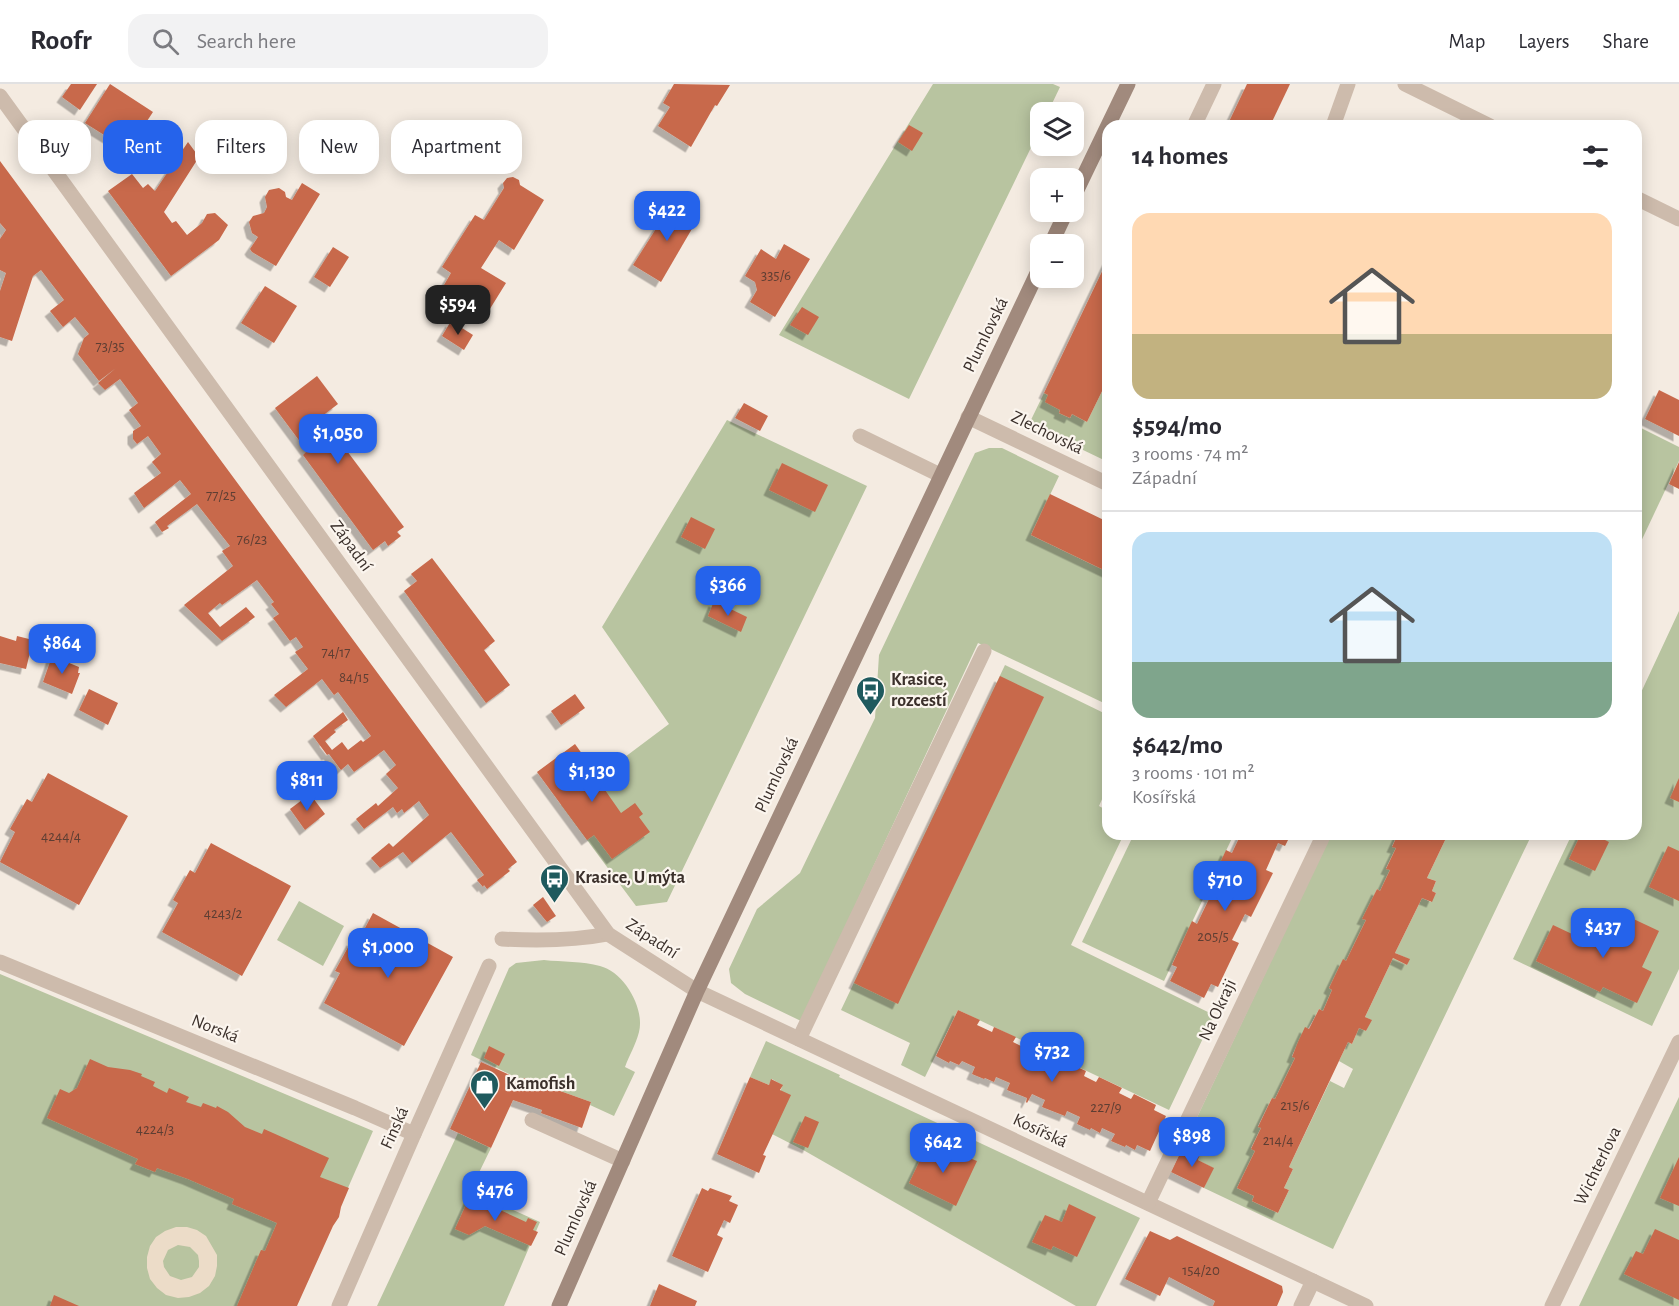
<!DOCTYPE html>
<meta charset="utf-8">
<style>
body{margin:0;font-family:"Alegreya Sans",sans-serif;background:#f2f2f3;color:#2b2b33;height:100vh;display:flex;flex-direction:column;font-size:22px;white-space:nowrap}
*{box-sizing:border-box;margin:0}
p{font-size:20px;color:#7c7c81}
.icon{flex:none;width:33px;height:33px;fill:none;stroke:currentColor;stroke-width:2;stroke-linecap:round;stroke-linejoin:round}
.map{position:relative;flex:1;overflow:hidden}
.panel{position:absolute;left:1102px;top:36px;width:540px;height:720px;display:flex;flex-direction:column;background:#fff;border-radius:18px;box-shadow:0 3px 15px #0003}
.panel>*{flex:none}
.guide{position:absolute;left:18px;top:36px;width:570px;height:54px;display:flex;gap:12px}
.tools{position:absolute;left:1030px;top:18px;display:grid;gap:12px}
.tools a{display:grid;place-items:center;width:54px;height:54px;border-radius:12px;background:#fff;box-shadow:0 3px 15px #0003;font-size:30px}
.price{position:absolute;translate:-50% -51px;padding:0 14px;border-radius:12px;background:#2563eb;color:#fff;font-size:20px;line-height:39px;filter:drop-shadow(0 2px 3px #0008)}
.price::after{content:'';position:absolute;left:50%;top:36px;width:18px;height:14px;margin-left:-9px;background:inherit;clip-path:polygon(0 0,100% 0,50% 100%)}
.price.selected{background:#222;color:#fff}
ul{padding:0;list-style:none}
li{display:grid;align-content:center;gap:12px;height:318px;padding:0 30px}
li+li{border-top:2px solid #e1e1e2}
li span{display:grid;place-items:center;height:186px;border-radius:18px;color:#555}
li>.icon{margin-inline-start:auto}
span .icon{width:108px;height:108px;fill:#fffc;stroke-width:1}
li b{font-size:26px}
h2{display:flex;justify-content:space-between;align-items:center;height:72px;padding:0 30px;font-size:26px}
.pill{padding:0 21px;border-radius:18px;background:#fff;box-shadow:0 3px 15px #0003;font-size:21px;line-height:54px}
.pill.selected{background:#2563eb;color:#fff}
header{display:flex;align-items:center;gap:36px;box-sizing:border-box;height:84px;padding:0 30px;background:#fff;border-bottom:2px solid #e1e1e2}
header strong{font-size:28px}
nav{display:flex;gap:33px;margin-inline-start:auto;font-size:21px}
.search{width:420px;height:54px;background:#f2f2f3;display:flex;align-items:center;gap:15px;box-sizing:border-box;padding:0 21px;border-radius:18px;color:#7c7c81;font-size:22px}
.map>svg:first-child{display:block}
.green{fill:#b8c4a0}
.plaza{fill:#ecdcc8;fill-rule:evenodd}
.building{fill:#c8694b;filter:url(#shadow)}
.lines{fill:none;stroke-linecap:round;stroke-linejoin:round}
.service{stroke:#cdbbac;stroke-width:15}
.minor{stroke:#cdbbac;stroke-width:15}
.secondary{stroke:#a18a7d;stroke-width:15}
.labels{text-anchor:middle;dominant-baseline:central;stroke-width:4.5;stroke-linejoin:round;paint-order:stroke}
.number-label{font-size:15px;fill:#5e3e33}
.street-label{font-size:18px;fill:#3b302b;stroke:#fbf5ee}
.poi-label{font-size:18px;font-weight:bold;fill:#3b302b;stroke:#fbf5ee;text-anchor:start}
</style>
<header>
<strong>Roofr</strong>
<div class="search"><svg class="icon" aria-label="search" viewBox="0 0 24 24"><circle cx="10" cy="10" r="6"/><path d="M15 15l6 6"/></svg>Search here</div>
<nav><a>Map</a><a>Layers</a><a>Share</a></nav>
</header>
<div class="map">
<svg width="1679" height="1222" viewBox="0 0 1679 1222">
<defs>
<filter id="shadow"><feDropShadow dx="-5.5" dy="5.5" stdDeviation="0" flood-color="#0004"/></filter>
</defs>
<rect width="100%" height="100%" fill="#f4ebe1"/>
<g class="green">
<path d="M933 0H1053L1060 3 1048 28H1041V43L909 315 779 251Z"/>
<path d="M1108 282V378L1029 340 1044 309 1048 311 1060 326 1059 329 1070 334 1072 330 1087 338 1107 297 1102 294Z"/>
<path d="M727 336 867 402 667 818 636 822 561 721 669 640 602 543Z"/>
<path d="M1637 342 1679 363V377L1637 466Z"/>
<path d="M989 364H1002L1059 392 1031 451 1108 488V621L978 559 801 937 745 910 731 899 729 885 757 825 800 789 875 634 879 571 975 369Z"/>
<path d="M1679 527V885L1652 942 1513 875 1572 750H1636L1637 617Z"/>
<path d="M1005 581 1108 631V702L1099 722 1108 727V750H1124L1071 861 1214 931 1169 1026 958 926 925 993 901 981 910 959 841 926Z"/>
<path d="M1134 750H1234L1164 897 1082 858Z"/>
<path d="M1331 750H1398L1392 762 1396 764 1386 784 1390 786 1380 807 1377 805 1363 835 1366 836 1346 877 1343 876 1329 904 1332 906 1323 927 1319 925C1311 942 1299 956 1292 972L1295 974 1275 1015 1272 1014 1258 1042 1261 1044 1251 1064 1255 1067 1237 1104 1254 1112 1252 1117 1278 1129 1289 1106 1284 1104 1293 1085 1289 1083 1330 997 1344 1004 1353 985 1339 977 1348 958 1352 960 1359 944 1366 947 1371 936 1365 933 1393 874 1407 881 1409 875 1395 869 1422 814 1431 818 1436 809 1432 807 1436 797 1427 794 1448 750H1532L1333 1165 1204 1104 1213 1084 1198 1076 1200 1071 1183 1063Z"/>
<path d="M299 817 344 842 323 882 277 856Z"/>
<path d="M544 876C562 878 583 877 600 882 624 888 645 924 639 948 636 960 629 972 625 983L635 988 614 1032 590 1021 591 1018 524 994 523 997 471 971 509 884 516 879Z"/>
<path d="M0 890 373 1047 296 1222H0Z"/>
<path d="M766 957 840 991 839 993 1140 1134 1096 1222H1076L805 1067 772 1050 782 1001 772 995 769 1001 750 993Z"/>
<path d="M1679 1013V1222H1579Z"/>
<path d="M458 1049 491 1064 470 1107 540 1138 504 1222H377Z"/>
</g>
<path class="plaza" d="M176 1143H187L197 1146 206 1152 217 1171V1182L215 1192 209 1202 200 1209 189 1213 178 1214 166 1211 157 1204 150 1195 147 1184V1173L150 1162 156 1153 165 1147ZM178 1161 190 1163 198 1171 199 1177V1183L192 1193 181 1196 170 1192 164 1183 163 1177 168 1166Z"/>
<g class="building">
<path d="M71 0H97L80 26 62 13Z"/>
<path d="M110 0 153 28 128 66 85 39Z"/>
<path d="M674 0 730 1 717 22 715 21 691 63 658 42 670 23 663 19Z"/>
<path d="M1247 0H1290L1270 42H1227Z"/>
<path d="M909 41 923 49 912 67 898 58Z"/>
<path d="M188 58 199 73 164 128 172 139 176 137 187 151 202 139 207 130 215 129 228 141 219 156 171 192 108 107 132 90 143 104 148 100 155 107Z"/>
<path d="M0 77 517 778 508 785 510 787 487 805 484 801 483 803 477 796 484 791 451 748 412 779 403 768 380 784 371 774 389 759 393 763 429 731 419 717 404 729 402 725 397 729 393 723 364 745 356 735 376 719 378 722 398 704 386 690 396 681 384 666 354 688 348 680 341 686 329 670 327 671 313 652 343 628 348 636 334 646 336 648 325 657 332 666 342 658 348 666 361 656 363 658 371 652 338 608 334 611 322 595 286 623 274 611 308 585 295 568 303 563 296 553 290 557 273 534 279 530 271 520 274 518 257 496 222 521 220 519 208 529 220 543 246 523 255 533 222 557 184 521 233 482 222 467 230 462 197 420 167 442 169 444 162 448 155 438 191 410 180 396 144 424 134 409 161 389 152 378 161 370 148 352 137 360 133 355V347L141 342 129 326 138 319 120 295 105 306 98 299 116 284 99 297 78 270 84 254 89 250 75 233 63 243 50 227 64 216 41 186 33 192 12 257 0 253V207L6 189 0 186V155L6 146 0 139Z"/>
<path d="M513 93 519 96 520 101 544 116 514 166 499 156 481 184 506 199 488 228 444 201 451 189 442 183 475 131 484 136 504 104 503 99 507 94Z"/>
<path d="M302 99 320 110 276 182 252 168 250 165 258 153 252 149 249 138 253 132 264 129 267 123 265 113 269 106 279 104 285 108 286 113 292 116Z"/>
<path d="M676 122 686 123 700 131 661 198 633 181 666 129Z"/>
<path d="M784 160 810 175 775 233 750 218 757 206 755 198 745 192 761 165 776 175Z"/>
<path d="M333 163 349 173 330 203 314 193Z"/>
<path d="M1108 175V258L1106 262 1108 263 1106 279 1108 282 1102 294 1107 297 1087 338 1072 330 1070 334 1059 329 1060 326 1045 318 1048 311 1044 309Z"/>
<path d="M265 202 297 222 274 259 241 239Z"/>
<path d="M802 223 819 233 808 251 790 241Z"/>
<path d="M451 237 473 251 464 266 442 252Z"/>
<path d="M317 292 338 320 317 336 339 367 344 363 404 443 397 448 401 452 388 462 385 457 373 466 303 371 307 367 275 324Z"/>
<path d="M1659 306 1679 316V352L1645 335Z"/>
<path d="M744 319 768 332 760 347 735 334Z"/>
<path d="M1679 378V405L1669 400Z"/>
<path d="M782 379 828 401 815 428 769 406Z"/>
<path d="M1050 410 1108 438V488L1031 451Z"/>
<path d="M691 433 715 445 705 465 681 453Z"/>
<path d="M432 474 495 557 484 566 510 601 486 619 404 507 417 497 411 490Z"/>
<path d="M714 517 747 533 741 548 708 532Z"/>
<path d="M0 552 16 557 17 552 33 556 26 585 0 579Z"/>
<path d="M52 572 79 583 78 589H80L72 610 43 598Z"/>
<path d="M1000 592 1044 613 898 920 854 899Z"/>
<path d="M89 605 118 619 108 641 79 626Z"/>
<path d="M575 610 585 624 561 641 551 627Z"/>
<path d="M575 660 598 692 606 684 607 686 598 696 621 729 635 719 643 730 639 733 650 748 612 775 594 751 587 756 537 688Z"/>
<path d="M48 689 128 732 79 821 0 778 15 748 10 745 27 715 32 718Z"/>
<path d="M1679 694V718L1670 714Z"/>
<path d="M310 710 325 730 305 746 290 725Z"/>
<path d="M1241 750H1291L1285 762 1278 759 1266 786 1273 789 1251 833 1245 830 1232 856 1239 859 1218 903 1211 900 1204 914 1170 897 1177 883 1172 881 1192 837 1197 840 1210 813 1205 811 1226 766 1232 769Z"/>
<path d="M1398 750H1448L1427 794 1436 797 1432 807 1436 809 1432 818 1422 814 1395 869 1410 875 1407 881 1393 874 1365 933 1372 936 1366 947 1359 944 1352 960 1348 958 1339 977 1289 1083 1293 1085 1284 1104 1289 1106 1278 1129 1252 1117 1254 1112 1237 1104 1255 1067 1251 1065 1261 1044 1258 1043 1272 1014 1275 1015 1295 974 1292 973 1298 958 1305 943 1309 945 1319 925 1323 927 1332 906 1329 904 1343 875 1346 877 1366 836 1362 835 1377 805 1380 807 1390 786 1386 785 1396 764 1392 763Z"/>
<path d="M1581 750H1593L1609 758 1595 787 1569 775Z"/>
<path d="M211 759 291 802 242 892 162 848 178 819 173 816 190 786 195 789Z"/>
<path d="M1668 762 1679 767V817L1649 803Z"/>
<path d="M543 813 556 832 547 838 533 821Z"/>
<path d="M373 829 453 873 404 962 324 919 340 889 335 887 352 856 357 859Z"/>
<path d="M1625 831 1659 847 1642 883 1652 888 1637 919 1603 903 1600 908 1536 877 1553 841 1608 867Z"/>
<path d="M958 926 980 936 977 941 992 948 994 943 1016 953 1013 958 1027 965 1029 960 1051 970 1048 975 1062 982 1064 977 1086 987 1084 992 1096 998 1099 993 1122 1004 1119 1009 1131 1015 1134 1010 1156 1021 1154 1026 1166 1032 1150 1067 1137 1061 1135 1066 1126 1061 1125 1063 1111 1057 1115 1050 1102 1044 1100 1049 1091 1044 1090 1046 1077 1040 1080 1033 1067 1027 1065 1032 1042 1023 1045 1016 1032 1010 1027 1019 1026 1018 1027 1014 1007 1006 1010 999 996 993 994 998 985 994 984 995 972 990 975 983 962 977 959 981 950 977 949 979 936 972Z"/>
<path d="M489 962 505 970 499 982 484 974Z"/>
<path d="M90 975 108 983 130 986 142 990 141 992 155 998 153 1002 167 1009 169 1004 189 1013 186 1018 201 1023 203 1019 216 1024 217 1022 228 1028 245 1043 262 1050 264 1045 329 1074 320 1093 349 1104 341 1123 339 1133 333 1142 297 1222H237L261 1166 265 1167 277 1139 232 1120 234 1115 188 1095 157 1084 155 1088 135 1080 138 1075 47 1034 60 1005 69 1009 77 1004Z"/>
<path d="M481 978 523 997 524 994 591 1018 582 1044 541 1029 542 1026 513 1016 491 1064 450 1045Z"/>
<path d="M750 993 769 1001 771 995 783 1001 780 1006 791 1011 763 1071 766 1072 759 1089 717 1070Z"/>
<path d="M805 1032 819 1038 808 1064 793 1058Z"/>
<path d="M929 1058 957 1073 959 1070 962 1071 977 1077 956 1122 909 1099Z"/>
<path d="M1183 1063 1200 1071 1198 1076 1214 1084 1204 1104 1171 1088Z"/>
<path d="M1679 1073V1122L1660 1114Z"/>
<path d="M702 1104 708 1107 710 1104 732 1112 729 1117 738 1121 730 1139 724 1136 717 1151 723 1154 708 1188 672 1172Z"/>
<path d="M470 1112 526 1138 528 1134 537 1138 533 1146 538 1148 531 1162 485 1142 469 1151 455 1145Z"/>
<path d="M1069 1120 1096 1133 1077 1173 1053 1162 1051 1166 1032 1158 1045 1131 1062 1138Z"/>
<path d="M1655 1145 1679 1156V1216L1624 1190 1636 1167 1643 1170Z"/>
<path d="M1150 1147 1170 1156 1177 1152 1282 1202 1283 1208 1277 1222H1213L1215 1217 1169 1193 1160 1212 1125 1195Z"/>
<path d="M659 1200 697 1217 695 1222H650Z"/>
<path d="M54 1211 79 1222H50Z"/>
</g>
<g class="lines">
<g class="service">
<path d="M1194 42 1214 0"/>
<path d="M1333 42 1348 0"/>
<path d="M860 352 940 391"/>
<path d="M502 855C538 857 572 857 608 850"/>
<path d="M799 955 984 567"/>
<path d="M532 1036 623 1077"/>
</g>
<g class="minor">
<path d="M1405 0 1490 42"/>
<path d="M0 12 608 850 697 907 1366 1222"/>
<path d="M1636 114 1679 135"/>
<path d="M968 333 1108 400"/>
<path d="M0 878 355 1024 414 1050"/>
<path d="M1148 1119 1324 750"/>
<path d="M339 1222 414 1050 489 882"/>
<path d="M1301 1222 1313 1197"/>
<path d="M1552 1222 1679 958"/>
</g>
<g class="secondary">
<path d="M1074 112 1128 0"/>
<path d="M1051 160 1066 128"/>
<path d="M559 1222 697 907 1041 181"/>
</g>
</g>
<defs>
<symbol id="bus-pin" viewBox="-11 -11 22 30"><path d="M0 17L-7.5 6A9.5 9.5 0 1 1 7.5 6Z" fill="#1f5a5e" stroke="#fbf5ee"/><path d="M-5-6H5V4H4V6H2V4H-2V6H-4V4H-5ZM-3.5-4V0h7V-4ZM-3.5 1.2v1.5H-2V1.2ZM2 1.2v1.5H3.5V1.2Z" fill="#fff"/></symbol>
<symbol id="shop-pin" viewBox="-11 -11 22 30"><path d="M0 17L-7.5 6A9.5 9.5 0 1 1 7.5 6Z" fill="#1f5a5e" stroke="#fbf5ee"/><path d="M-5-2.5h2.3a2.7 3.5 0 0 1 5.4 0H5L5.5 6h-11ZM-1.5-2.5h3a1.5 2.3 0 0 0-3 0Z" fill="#fff"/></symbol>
</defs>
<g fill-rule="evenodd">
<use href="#bus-pin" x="854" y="590" width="33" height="45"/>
<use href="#bus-pin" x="538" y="778" width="33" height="45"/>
<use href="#shop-pin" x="468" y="984" width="33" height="45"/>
</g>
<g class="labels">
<g class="number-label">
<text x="776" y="191">335/6</text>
<text x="110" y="262">73/35</text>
<text x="221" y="411">77/25</text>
<text x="252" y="455">76/23</text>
<text x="336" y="568">74/17</text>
<text x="354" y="593">84/15</text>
<text x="61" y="752">4244/4</text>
<text x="223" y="829">4243/2</text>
<text x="1213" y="852">205/5</text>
<text x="1295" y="1021">215/6</text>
<text x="1106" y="1023">227/9</text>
<text x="155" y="1045">4224/3</text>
<text x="1278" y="1056">214/4</text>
<text x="1201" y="1186">154/20</text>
</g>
<g class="street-label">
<text transform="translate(986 251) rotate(-64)">Plumlovská</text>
<text transform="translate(1047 349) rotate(26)">Zlechovská</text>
<text transform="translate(351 462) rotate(54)">Západní</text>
<text transform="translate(777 691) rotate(-65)">Plumlovská</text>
<text transform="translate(652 855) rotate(33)">Západní</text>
<text transform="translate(1218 926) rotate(-65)">Na Okraji</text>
<text transform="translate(215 945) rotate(22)">Norská</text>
<text transform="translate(395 1044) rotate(-66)">Finská</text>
<text transform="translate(1040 1047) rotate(25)">Kosířská</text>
<text transform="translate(1598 1082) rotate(-64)">Wichterlova</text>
<text transform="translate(576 1134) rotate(-66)">Plumlovská</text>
</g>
<g class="poi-label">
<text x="891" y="596">Krasice,<tspan x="891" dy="21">rozcestí</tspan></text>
<text x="575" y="794">Krasice, U mýta</text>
<text x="506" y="1000">Kamofish</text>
</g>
</g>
</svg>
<div class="tools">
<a><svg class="icon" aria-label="layers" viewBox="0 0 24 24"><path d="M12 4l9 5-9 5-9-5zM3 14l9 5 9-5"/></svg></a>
<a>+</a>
<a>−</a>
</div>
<b class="price" style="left:667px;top:158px">$422</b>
<b class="price selected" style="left:458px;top:252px">$594</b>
<b class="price" style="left:338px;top:381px">$1,050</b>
<b class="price" style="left:728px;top:533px">$366</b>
<b class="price" style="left:62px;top:591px">$864</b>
<b class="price" style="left:592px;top:719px">$1,130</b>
<b class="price" style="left:307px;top:728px">$811</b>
<b class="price" style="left:1225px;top:828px">$710</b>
<b class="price" style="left:1603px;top:875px">$437</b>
<b class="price" style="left:388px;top:895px">$1,000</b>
<b class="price" style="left:1052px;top:999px">$732</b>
<b class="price" style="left:1192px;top:1084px">$898</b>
<b class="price" style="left:943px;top:1090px">$642</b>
<b class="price" style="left:495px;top:1138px">$476</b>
<div class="guide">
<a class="pill">Buy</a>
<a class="pill selected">Rent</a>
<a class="pill">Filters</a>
<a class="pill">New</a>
<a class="pill">Apartment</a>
</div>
<section class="panel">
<h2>14 homes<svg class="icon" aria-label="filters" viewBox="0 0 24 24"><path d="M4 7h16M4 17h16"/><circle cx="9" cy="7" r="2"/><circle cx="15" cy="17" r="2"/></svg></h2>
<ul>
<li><span style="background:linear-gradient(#ffd9b3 65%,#c2b280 0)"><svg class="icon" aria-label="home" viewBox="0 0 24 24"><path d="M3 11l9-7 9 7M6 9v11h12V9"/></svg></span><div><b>$594/mo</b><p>3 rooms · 74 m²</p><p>Západní</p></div></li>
<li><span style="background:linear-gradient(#bfe0f5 70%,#7fa58c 0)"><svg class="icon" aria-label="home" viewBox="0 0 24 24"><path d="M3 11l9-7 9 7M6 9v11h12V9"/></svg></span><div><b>$642/mo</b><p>3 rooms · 101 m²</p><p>Kosířská</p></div></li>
</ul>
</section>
</div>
